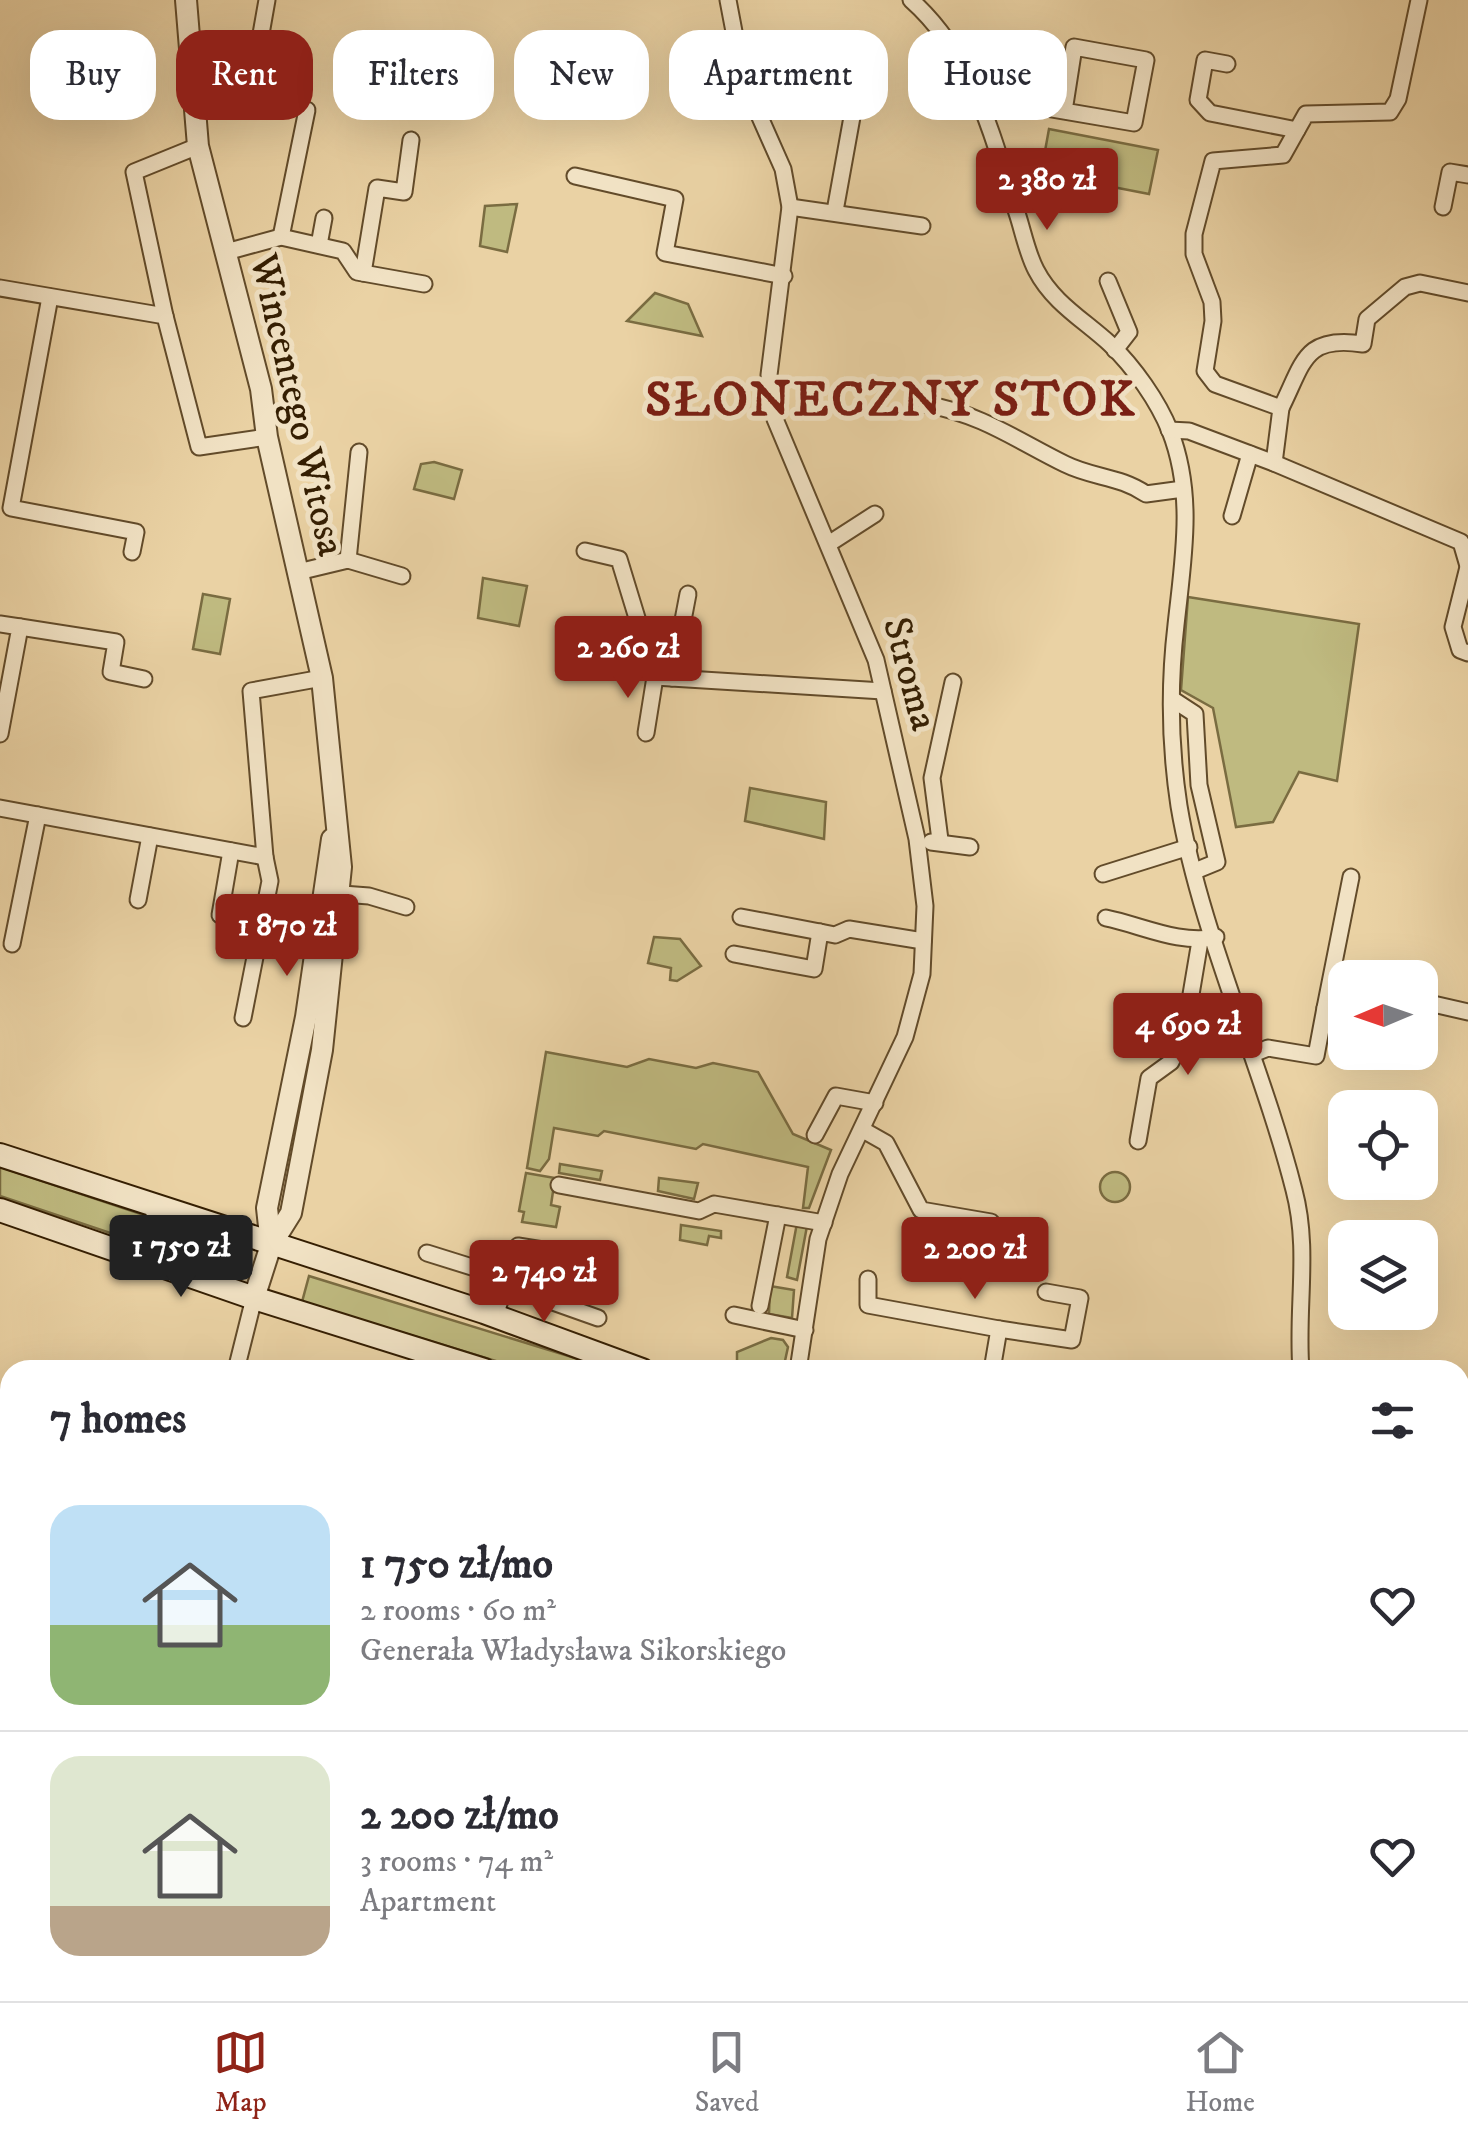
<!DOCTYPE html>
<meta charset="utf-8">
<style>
body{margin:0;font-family:"IM FELL DW Pica",serif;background:#f7f7f7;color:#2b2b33;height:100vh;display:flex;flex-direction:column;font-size:38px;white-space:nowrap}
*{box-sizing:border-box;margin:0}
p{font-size:32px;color:#7c7c81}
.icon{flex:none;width:55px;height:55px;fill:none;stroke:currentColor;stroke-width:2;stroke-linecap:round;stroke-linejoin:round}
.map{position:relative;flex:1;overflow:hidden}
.sheet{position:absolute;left:0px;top:1360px;width:1470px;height:642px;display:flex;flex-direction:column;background:#fff;border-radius:30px 30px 0 0;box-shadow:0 10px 40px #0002}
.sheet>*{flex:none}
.guide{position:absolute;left:30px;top:30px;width:1410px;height:90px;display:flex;gap:20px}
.needle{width:65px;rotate:268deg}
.controls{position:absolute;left:1328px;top:960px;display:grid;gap:20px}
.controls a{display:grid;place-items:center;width:110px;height:110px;border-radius:20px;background:#fff;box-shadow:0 10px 40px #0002;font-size:50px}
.price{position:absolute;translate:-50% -85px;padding:0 22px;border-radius:10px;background:#8f2418;color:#fff;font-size:32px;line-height:65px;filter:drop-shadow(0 2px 5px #0008)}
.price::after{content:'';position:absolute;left:50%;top:60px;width:30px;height:22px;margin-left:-15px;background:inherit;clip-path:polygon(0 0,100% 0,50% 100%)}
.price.active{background:#222;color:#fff}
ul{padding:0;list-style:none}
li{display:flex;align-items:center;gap:30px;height:250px;padding:0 50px}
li+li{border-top:2px solid #e1e1e2}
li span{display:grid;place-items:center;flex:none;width:280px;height:200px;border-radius:30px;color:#555}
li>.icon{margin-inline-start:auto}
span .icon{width:120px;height:120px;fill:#fffc;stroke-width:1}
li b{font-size:42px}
h2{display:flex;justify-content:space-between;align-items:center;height:120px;padding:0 50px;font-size:42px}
.tag{padding:0 35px;border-radius:30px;background:#fff;box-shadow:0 10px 40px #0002;font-size:35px;line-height:90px}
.tag.active{background:#8f2418;color:#fff}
.menu{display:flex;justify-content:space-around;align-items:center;height:140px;border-top:2px solid #e1e1e2;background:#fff;font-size:28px;color:#7c7c81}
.menu a{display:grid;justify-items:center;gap:5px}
.menu .active{color:#8f2418}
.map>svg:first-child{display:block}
.green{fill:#bfba80;stroke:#7a6c41;stroke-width:2.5}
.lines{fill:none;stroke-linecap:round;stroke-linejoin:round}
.minor-casing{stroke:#624b2a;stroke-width:19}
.tertiary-casing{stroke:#624b2a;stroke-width:24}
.secondary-casing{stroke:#341e02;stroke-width:26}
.minor{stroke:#f1e2c4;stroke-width:15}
.tertiary{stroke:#f1e2c4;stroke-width:20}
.secondary{stroke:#f1e2c4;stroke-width:22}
.labels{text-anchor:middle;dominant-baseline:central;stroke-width:10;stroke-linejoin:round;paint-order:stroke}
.street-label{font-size:40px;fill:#341e02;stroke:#f1e2c4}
.district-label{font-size:50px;font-weight:bold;letter-spacing:2.5px;fill:#7a1f14;stroke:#f1e2c4}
</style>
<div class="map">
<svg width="1468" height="2001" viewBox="0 0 1468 2001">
<rect width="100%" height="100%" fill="#ead2a4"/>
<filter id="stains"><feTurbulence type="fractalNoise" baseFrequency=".002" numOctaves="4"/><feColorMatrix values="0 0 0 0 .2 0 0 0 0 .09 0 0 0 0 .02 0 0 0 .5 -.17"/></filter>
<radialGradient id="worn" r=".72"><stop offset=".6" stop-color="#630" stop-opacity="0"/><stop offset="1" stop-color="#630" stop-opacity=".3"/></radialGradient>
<g class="green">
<path d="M1049 129 1158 150 1149 194 1041 173Z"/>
<path d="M517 204 507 252 480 246 485 206Z"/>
<path d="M655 293 688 304 702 336 627 321Z"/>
<path d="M434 462 462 470 454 499 414 489 421 464Z"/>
<path d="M483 578 527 586 519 626 478 618Z"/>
<path d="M203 594 230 599 220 654 193 649Z"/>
<path d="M1188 597 1359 624 1337 781 1299 772 1273 822 1236 827 1213 708 1181 690Z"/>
<path d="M750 788 826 802 824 839 745 821Z"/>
<path d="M654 937 680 939 701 966 677 981 670 980 671 968 648 963Z"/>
<path d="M546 1052 627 1067 649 1059 696 1068 713 1063 758 1072 793 1134 831 1150 809 1208H803L808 1167 703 1144 696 1149 604 1131 598 1136 554 1128 549 1159 540 1171 527 1168Z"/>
<path d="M560 1164 602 1171 600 1180 559 1173Z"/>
<path d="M0 1167 141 1214 149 1225 134 1241 0 1196Z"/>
<circle cx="1115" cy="1187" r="15"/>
<path d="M526 1173 555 1178 551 1205 560 1207 556 1227 522 1222 524 1212 519 1211Z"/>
<path d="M659 1178 698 1183 694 1199 658 1191Z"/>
<path d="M164 1221 227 1242 242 1253 244 1263 219 1267 154 1247Z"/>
<path d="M797 1223 807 1226 797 1280 787 1277Z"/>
<path d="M681 1225 721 1231V1238L709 1236 707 1245 680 1240Z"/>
<path d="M566 1251 571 1253 567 1276 548 1270 550 1256Z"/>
<path d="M309 1276 614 1370H525L302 1302Z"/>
<path d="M770 1286 794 1290 792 1318 769 1314Z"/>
<path d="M771 1338 783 1340 788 1347 783 1370H737V1352Z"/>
<path d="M10 1810V1992H220V2001H0V1813Z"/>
<path d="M1460 1947 1468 1950V2001H1442L1438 1993 1460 1992Z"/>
<path d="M703 1993V1992L827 1993 826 2001H703Z"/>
</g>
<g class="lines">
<defs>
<g id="minor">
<path d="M728 0 743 79 783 169 790 207 769 375 775 419 876 660 917 839 925 906 922 974 905 1037 840 1174 818 1239 798 1370"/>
<path d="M911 0C974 56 992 136 1017 213 1023 231 1027 253 1036 270 1053 303 1084 320 1110 344 1134 367 1158 401 1170 431 1195 495 1183 559 1176 625 1169 684 1170 747 1179 806 1200 932 1262 1064 1294 1190 1310 1250 1296 1309 1301 1370"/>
<path d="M261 34 267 0"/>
<path d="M1227 64 1205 60 1198 100 1210 113 1297 130"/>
<path d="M985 113 1011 102 1134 123 1146 60 1074 47 1064 111"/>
<path d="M575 176 675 199 665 253 784 276"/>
<path d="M790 207 922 226"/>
<path d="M1443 207 1450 172 1468 175"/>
<path d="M835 211 852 117"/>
<path d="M281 237 307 110"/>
<path d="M319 245 324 218"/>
<path d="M226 252 281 237 343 251 357 272 424 284"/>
<path d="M363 273 377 188 404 192 411 140"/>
<path d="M1108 281 1129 332 1115 350"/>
<path d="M0 288 165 316 199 447 267 437"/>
<path d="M50 297 11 508 136 532 132 552"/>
<path d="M165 316 134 172 198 146"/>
<path d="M928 405C979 413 1020 442 1065 464 1093 478 1120 476 1146 494L1183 489"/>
<path d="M1281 408C1304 362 1304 335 1363 344L1367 319 1405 287 1420 283 1468 293"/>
<path d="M1169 430 1189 431 1274 463 1461 542 1468 566"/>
<path d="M1274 463 1281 408 1215 384 1205 371 1213 321 1212 302 1194 254V234L1213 161 1283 155 1306 114 1390 112 1398 99 1419 0"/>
<path d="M1232 516 1250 454"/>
<path d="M830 543 875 514"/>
<path d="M585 551 619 559 655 677 883 691"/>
<path d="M348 560 359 452"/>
<path d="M1468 567 1453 627 1460 650 1468 653"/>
<path d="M298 572 348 560 402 576"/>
<path d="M0 624 20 627 0 734"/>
<path d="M20 627 116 642 111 672 144 679"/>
<path d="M672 678 688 594"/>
<path d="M1172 699 1195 714 1199 785 1217 862 1195 871"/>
<path d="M646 733 655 677"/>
<path d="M0 808 265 857 251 691 322 678"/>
<path d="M940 840 932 778 953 682"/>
<path d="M931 842 970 847"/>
<path d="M1103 874 1189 847"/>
<path d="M329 893 369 896 406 907"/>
<path d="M138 900 150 836"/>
<path d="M220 915 231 851"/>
<path d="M741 917 820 932"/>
<path d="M1106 918C1141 925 1180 945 1216 937"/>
<path d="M12 944 38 815"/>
<path d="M734 954 814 969 820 932 835 935 849 929 923 941"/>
<path d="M1420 1001 1468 1012"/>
<path d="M1325 1008 1351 877"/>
<path d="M243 1018 270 881 265 857"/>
<path d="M1184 1036 1200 941"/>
<path d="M1253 1054 1268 1048 1316 1056 1325 1008 1345 1007"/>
<path d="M863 1130 886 1143 921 1210 991 1222"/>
<path d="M815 1135 836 1096 875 1103"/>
<path d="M1138 1141 1149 1078 1171 1062 1184 1036 1232 1041 1247 1035"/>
<path d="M559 1185 699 1211 714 1204 824 1223"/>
<path d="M427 1253 507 1278"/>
<path d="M868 1279V1305L999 1329 992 1370"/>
<path d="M505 1285 598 1318"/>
<path d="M760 1306 778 1215"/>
<path d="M734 1315 805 1330"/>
<path d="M495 1316 518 1246 549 1251"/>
<path d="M999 1329 1072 1340 1080 1298 1046 1292"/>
<path d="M236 1370 254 1298"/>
<path d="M1460 1445 1468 1446"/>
<path d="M1460 1491 1468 1473"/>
<path d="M1460 1640 1468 1611"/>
<path d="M1460 1667 1468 1670"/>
<path d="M239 1992 240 2001"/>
<path d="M1175 1992 1186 2001"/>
<path d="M519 2001V1992"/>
<path d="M847 2001 849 1992"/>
<path d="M1272 2001 1280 1992"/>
</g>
<g id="tertiary">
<path d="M186 0 198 146 261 389 267 437 322 678 341 867 322 1050 291 1213 271 1245 254 1298"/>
<path d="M271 1245 267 1208 306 1017 332 839"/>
</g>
<g id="secondary">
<path d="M0 1155 484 1312 642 1370"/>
<path d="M0 1210 254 1298 484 1370"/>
<path d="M124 1253C149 1251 161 1233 157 1208"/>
<path d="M1460 1554 1468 1556"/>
<path d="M1460 1609 1468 1611"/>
</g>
</defs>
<use href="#minor" class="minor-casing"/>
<use href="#tertiary" class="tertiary-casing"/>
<use href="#secondary" class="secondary-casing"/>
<use href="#minor" class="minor"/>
<use href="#tertiary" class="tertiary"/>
<use href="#secondary" class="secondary"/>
</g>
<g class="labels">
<g class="street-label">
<text transform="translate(296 405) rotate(77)">Wincentego Witosa</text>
<text transform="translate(909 674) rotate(75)">Stroma</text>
</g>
<g class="district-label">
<text x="891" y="400">SŁONECZNY STOK</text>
</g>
</g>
<rect width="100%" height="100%" filter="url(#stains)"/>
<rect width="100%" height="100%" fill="url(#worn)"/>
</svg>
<div class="controls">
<a><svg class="needle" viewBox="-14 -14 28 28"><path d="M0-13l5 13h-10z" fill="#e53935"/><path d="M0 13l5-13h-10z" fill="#7c7c81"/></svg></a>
<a><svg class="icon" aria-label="locate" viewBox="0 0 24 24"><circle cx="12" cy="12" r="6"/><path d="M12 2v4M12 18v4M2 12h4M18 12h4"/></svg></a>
<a><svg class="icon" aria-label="layers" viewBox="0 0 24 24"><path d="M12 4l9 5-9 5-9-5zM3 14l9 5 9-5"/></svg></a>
</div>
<b class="price" style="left:1047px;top:233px">2 380 zł</b>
<b class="price" style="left:628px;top:701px">2 260 zł</b>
<b class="price" style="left:287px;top:979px">1 870 zł</b>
<b class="price" style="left:1188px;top:1078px">4 690 zł</b>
<b class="price active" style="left:181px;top:1300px">1 750 zł</b>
<b class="price" style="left:975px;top:1302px">2 200 zł</b>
<b class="price" style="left:544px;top:1325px">2 740 zł</b>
<div class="guide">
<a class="tag">Buy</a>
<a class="tag active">Rent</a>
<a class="tag">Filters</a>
<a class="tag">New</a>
<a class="tag">Apartment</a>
<a class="tag">House</a>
</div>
<section class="sheet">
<h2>7 homes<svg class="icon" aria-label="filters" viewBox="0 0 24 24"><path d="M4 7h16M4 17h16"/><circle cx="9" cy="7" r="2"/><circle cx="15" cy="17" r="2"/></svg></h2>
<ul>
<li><span style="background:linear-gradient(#bfe0f5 60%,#8fb573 0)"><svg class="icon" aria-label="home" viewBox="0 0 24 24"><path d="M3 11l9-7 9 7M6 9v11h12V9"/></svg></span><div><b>1 750 zł/mo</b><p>2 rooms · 60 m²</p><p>Generała Władysława Sikorskiego</p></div><svg class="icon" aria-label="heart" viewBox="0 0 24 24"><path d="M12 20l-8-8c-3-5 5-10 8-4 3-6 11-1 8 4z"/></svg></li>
<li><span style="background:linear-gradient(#dfe7d0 75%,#b9a48a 0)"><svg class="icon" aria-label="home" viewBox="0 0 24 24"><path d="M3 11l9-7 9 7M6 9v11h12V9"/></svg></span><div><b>2 200 zł/mo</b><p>3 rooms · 74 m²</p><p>Apartment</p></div><svg class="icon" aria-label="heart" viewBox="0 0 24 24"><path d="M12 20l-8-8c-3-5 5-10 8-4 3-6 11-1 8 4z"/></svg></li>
</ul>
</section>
</div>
<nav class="menu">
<a class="active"><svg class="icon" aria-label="map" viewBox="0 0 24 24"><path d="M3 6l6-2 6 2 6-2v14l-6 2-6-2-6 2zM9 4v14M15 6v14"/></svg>Map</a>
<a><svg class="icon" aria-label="saved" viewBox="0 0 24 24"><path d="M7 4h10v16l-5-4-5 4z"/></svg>Saved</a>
<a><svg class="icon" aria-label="home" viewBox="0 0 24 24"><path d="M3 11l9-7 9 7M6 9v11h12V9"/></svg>Home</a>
</nav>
